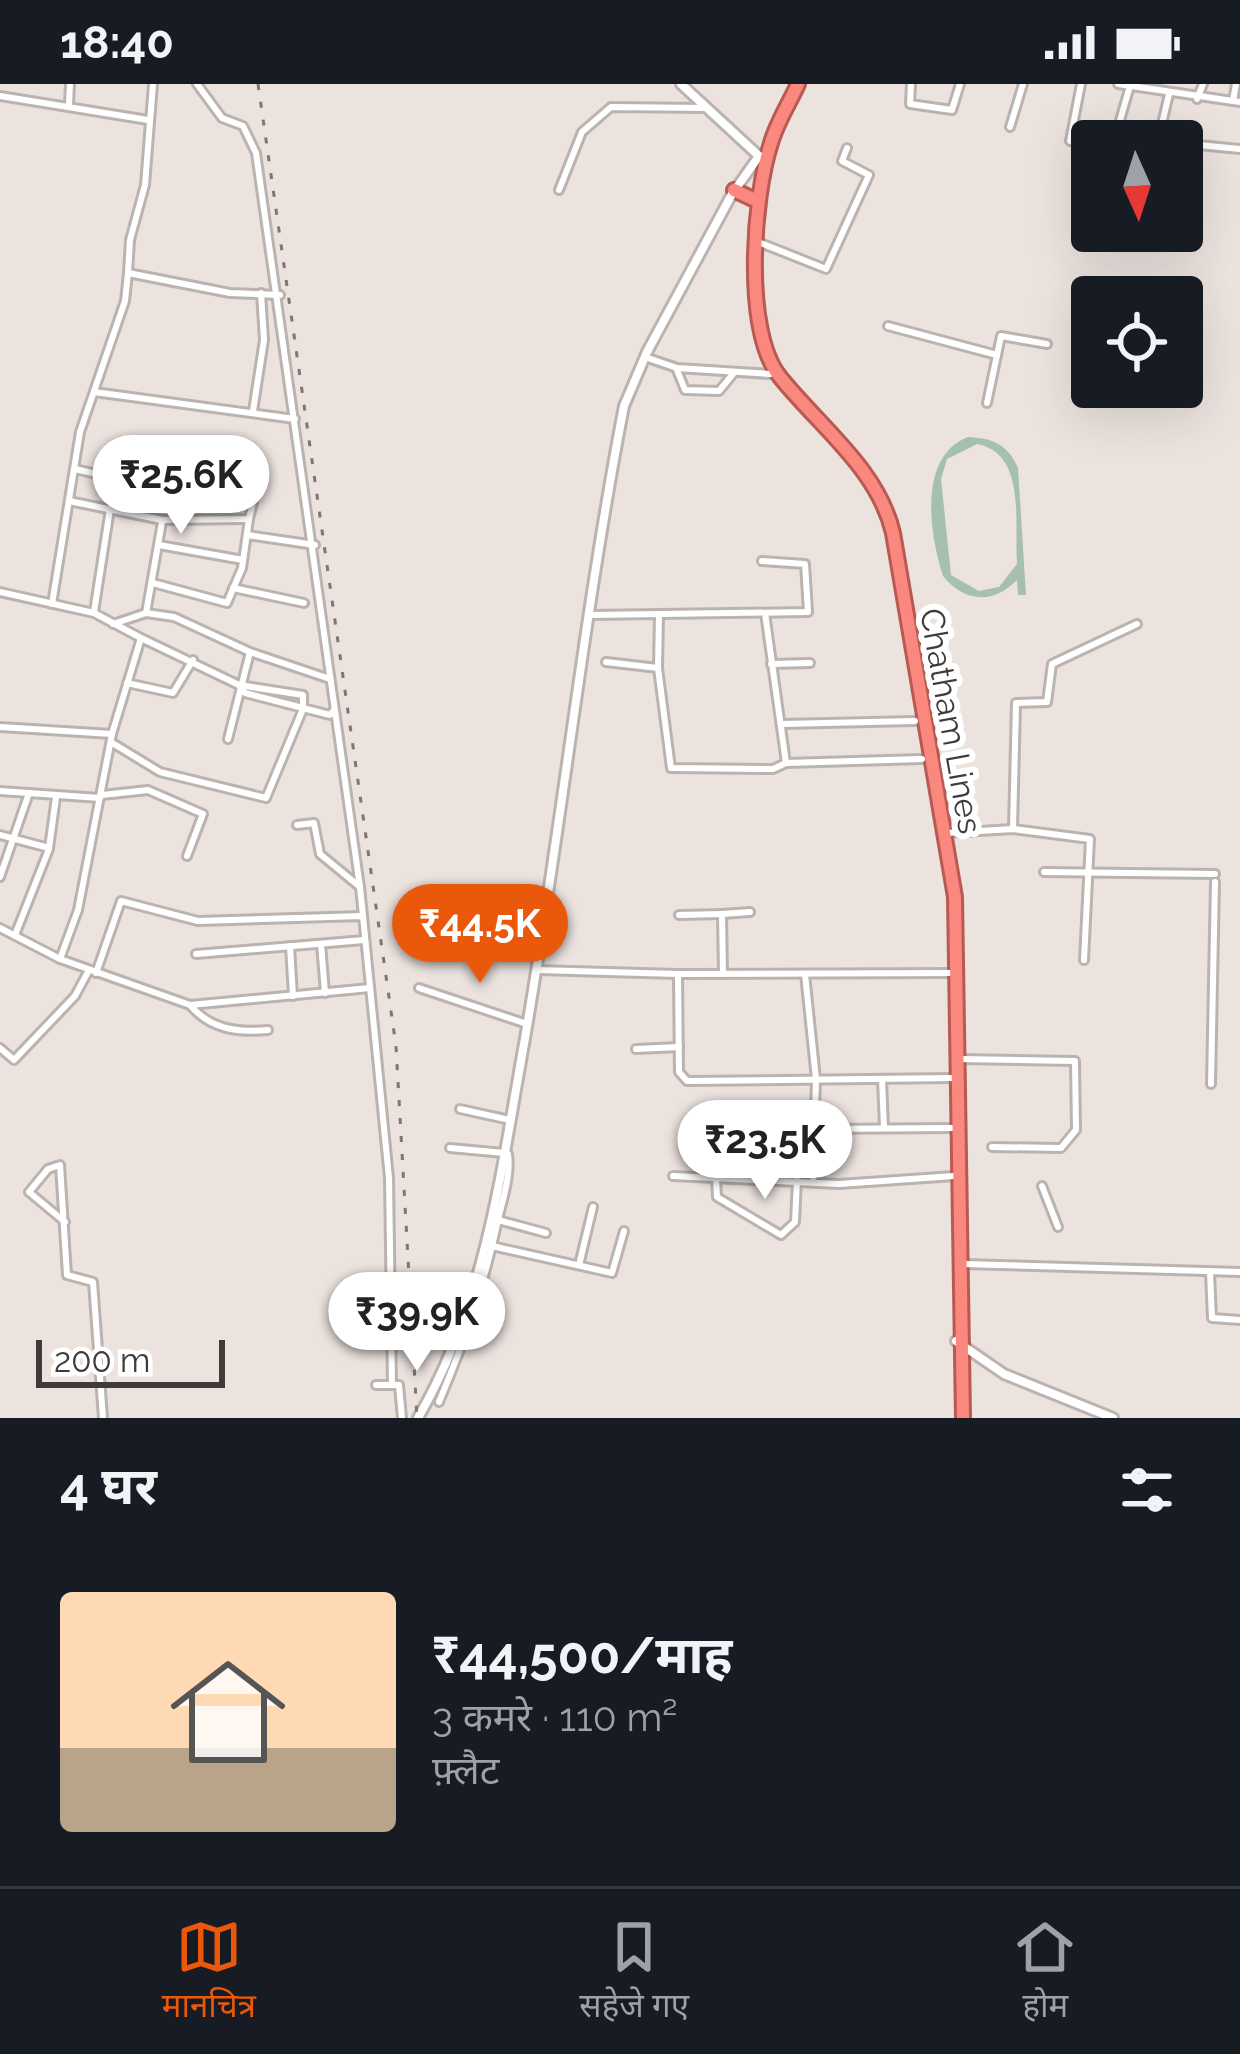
<!DOCTYPE html>
<html lang="hi">
<meta charset="utf-8">
<style>
body{margin:0;font-family:Raleway,"Noto Sans Devanagari",sans-serif;background:#20242c;color:#f1f3f6;height:100vh;display:flex;flex-direction:column;font-size:45px;white-space:nowrap}
*{box-sizing:border-box;margin:0}
p{font-size:39px;color:#9ea1a6}
.icon{flex:none;width:66px;height:66px;fill:none;stroke:currentColor;stroke-width:2;stroke-linecap:round;stroke-linejoin:round}
.map{position:relative;height:1334px;overflow:hidden}
.panel{display:flex;flex-direction:column;background:#171b24;flex:1}
.panel>*{flex:none}
.needle{width:78px;rotate:177deg}
.controls{position:absolute;left:1071px;top:36px;display:grid;gap:24px}
.controls a{display:grid;place-items:center;width:132px;height:132px;border-radius:12px;background:#171b24;box-shadow:0 12px 48px #0002;font-size:60px}
.scale{position:absolute;left:36px;bottom:30px;width:189px;box-sizing:border-box;padding-left:12px;border:6px solid #3f3b3a;border-top:0;font-size:33px;line-height:42px;white-space:nowrap;color:#3f3b3a;-webkit-text-stroke:9px #fff;paint-order:stroke}
.price{position:absolute;translate:-50% -102px;padding:0 27px;border-radius:42px;background:#fff;color:#222;font-size:39px;line-height:78px;filter:drop-shadow(0 3px 6px #0008)}
.price::after{content:'';position:absolute;left:50%;top:72px;width:36px;height:27px;margin-left:-18px;background:inherit;clip-path:polygon(0 0,100% 0,50% 100%)}
.price.selected{background:#ea580c;color:#fff}
ul{padding:0;list-style:none}
li{display:flex;align-items:center;gap:36px;height:300px;padding:0 60px}
li span{display:grid;place-items:center;flex:none;width:336px;height:240px;border-radius:12px;color:#555}
li>.icon{margin-inline-start:auto}
span .icon{width:144px;height:144px;fill:#fffc;stroke-width:1}
li b{font-size:51px}
h2{display:flex;justify-content:space-between;align-items:center;height:144px;padding:0 60px;font-size:51px}
.status{display:flex;justify-content:space-between;align-items:center;height:84px;padding:0 60px;background:#171b24;direction:ltr}
.status svg{height:33px;fill:currentColor}
.tab-bar{display:flex;justify-content:space-around;align-items:center;height:168px;border-top:3px solid #363941;background:#171b24;font-size:33px;color:#9ea1a6}
.tab-bar a{display:grid;justify-items:center;gap:6px}
.tab-bar .selected{color:#ea580c}
.map>svg:first-child{display:block}
.green{fill:#a5bfb0;fill-rule:evenodd}
.lines{fill:none;stroke-linecap:round;stroke-linejoin:round}
.minor-casing{stroke:#bcb3af;stroke-width:12}
.tertiary-casing{stroke:#bcb3af;stroke-width:14}
.trunk-casing{stroke:#b85a52;stroke-width:18}
.minor{stroke:#fff;stroke-width:6}
.tertiary{stroke:#fff;stroke-width:8}
.trunk{stroke:#fa887f;stroke-width:12}
.rail{stroke:#7c7674;stroke-width:3;stroke-dasharray:6 12;stroke-linecap:butt}
.labels{text-anchor:middle;dominant-baseline:central;stroke-width:12;stroke-linejoin:round;paint-order:stroke}
.street-label{font-size:33px;fill:#3f3b3a;stroke:#fff}
</style>
<div class="status"><b>18:40</b><svg viewBox="0 0 49 12"><path d="M0 12V9h3v3zM5 12V6h3v6zM10 12V3h3v9zM15 12V0h3v12zM26 1h20v11H26zM47 4h2v5h-2z"/></svg></div>
<div class="map">
<svg width="1240" height="1334" viewBox="0 0 1240 1334">
<rect width="100%" height="100%" fill="#ece3df"/>
<path class="green" d="M968 353C992 354 1008 360 1018 384L1026 511H1018L1017 496C993 521 964 518 943 492 929 449 918 372 968 353ZM977 360C1027 369 1014 440 1017 480L999 503 979 507 951 491 941 395 947 375Z"/>
<g class="lines">
<defs>
<g id="minor">
<path d="M197 0 222 34 243 42 256 69 360 803"/>
<path d="M911 0 910 20 952 26 960 0"/>
<path d="M1118 0 1240 18"/>
<path d="M0 12 148 36"/>
<path d="M1197 15 1203 0"/>
<path d="M1233 17 1236 0"/>
<path d="M69 20 70 0"/>
<path d="M1010 43 1023 0"/>
<path d="M1070 57 1081 0"/>
<path d="M1114 57 1130 2"/>
<path d="M1158 57 1169 10"/>
<path d="M559 106 582 48 611 23 707 24"/>
<path d="M1186 120 1188 60 1240 65"/>
<path d="M758 158 826 185 869 91 842 77 847 64"/>
<path d="M128 189 130 156 145 101 153 0"/>
<path d="M888 242 997 271"/>
<path d="M645 273 677 284 770 290"/>
<path d="M677 286 685 306 719 307 733 290"/>
<path d="M94 308 295 335"/>
<path d="M987 319 1001 252 1047 260"/>
<path d="M253 327 264 256 261 209"/>
<path d="M75 385 127 397 232 401"/>
<path d="M69 417 162 436 249 435 254 414"/>
<path d="M247 451 315 461"/>
<path d="M159 461 243 476"/>
<path d="M153 499 227 519 242 484 249 435"/>
<path d="M233 504 304 519"/>
<path d="M0 508 94 529 141 554"/>
<path d="M52 520 80 348 125 217 128 189 230 209 280 211"/>
<path d="M94 528 110 425"/>
<path d="M146 529 162 438"/>
<path d="M765 529 786 679"/>
<path d="M659 530 658 584 671 684 773 685 786 679 922 675"/>
<path d="M591 531 808 528 805 480 762 477"/>
<path d="M113 540 146 529 174 533 250 568 330 595"/>
<path d="M606 578 658 584"/>
<path d="M771 580 810 579"/>
<path d="M127 599 173 609 193 576"/>
<path d="M239 601 245 609 330 631 334 626"/>
<path d="M781 640 915 637"/>
<path d="M0 643 112 650"/>
<path d="M228 655 250 568"/>
<path d="M0 707 100 714"/>
<path d="M102 711 148 706 203 730 187 772"/>
<path d="M297 741 314 739 320 770 360 803 363 832"/>
<path d="M1013 745 1016 619 1047 618 1052 580 1137 540"/>
<path d="M946 749 1013 745 1090 755 1084 876"/>
<path d="M0 751 49 764 56 713"/>
<path d="M1044 788 1215 790"/>
<path d="M0 793 29 709"/>
<path d="M679 831 722 830"/>
<path d="M0 844 60 875 190 921 370 904"/>
<path d="M15 851 49 765"/>
<path d="M321 860 325 909"/>
<path d="M290 862 293 912"/>
<path d="M196 870 364 856"/>
<path d="M60 875 78 826 112 650 141 554 239 601 303 611V625L266 714 160 688 114 660"/>
<path d="M537 886 678 890 679 988 687 997 954 994"/>
<path d="M96 889 121 817 198 837 363 832 389 1094 392 1301"/>
<path d="M678 890 952 889"/>
<path d="M723 890 722 830 750 828"/>
<path d="M805 890 816 995 813 1096"/>
<path d="M419 904 527 940"/>
<path d="M190 921C210 945 237 949 268 946"/>
<path d="M0 964 14 976 75 912 89 886"/>
<path d="M636 965 679 963"/>
<path d="M959 975 1075 977 1076 1046 1061 1064 992 1063"/>
<path d="M882 995 884 1044"/>
<path d="M1211 1000 1215 798"/>
<path d="M460 1025 510 1036"/>
<path d="M817 1045 954 1044"/>
<path d="M450 1064 504 1069"/>
<path d="M673 1092 839 1100 954 1092"/>
<path d="M716 1094 717 1113 781 1151 795 1138 797 1096"/>
<path d="M1042 1102 1058 1143"/>
<path d="M498 1136 546 1149"/>
<path d="M65 1138 29 1108 48 1085 60 1081 67 1191 93 1198 103 1334"/>
<path d="M492 1162 612 1189 624 1147"/>
<path d="M963 1180 1240 1188"/>
<path d="M579 1181 593 1123"/>
<path d="M1210 1188 1212 1234 1240 1236"/>
<path d="M376 1301H399L402 1334"/>
<path d="M439 1318C466 1254 483 1204 498 1136 503 1114 511 1092 508 1070"/>
</g>
<g id="tertiary">
<path d="M681 0 759 72"/>
<path d="M956 1257 1004 1290 1113 1334"/>
<path d="M418 1334C486 1216 500 1093 524 960 561 748 583 534 624 322L647 268 732 110 759 72"/>
</g>
<g id="trunk">
<path d="M798 0C789 20 777 38 771 59 753 114 743 247 780 293 820 343 878 385 893 449L955 813 963 1334"/>
<path d="M734 106 753 115"/>
</g>
</defs>
<use href="#minor" class="minor-casing"/>
<use href="#tertiary" class="tertiary-casing"/>
<use href="#trunk" class="trunk-casing"/>
<use href="#minor" class="minor"/>
<use href="#tertiary" class="tertiary"/>
<use href="#trunk" class="trunk"/>
<path class="rail" d="M258 0 396 962 417 1334"/>
</g>
<g class="labels">
<g class="street-label">
<text transform="translate(951 637) rotate(80)">Chatham Lines</text>
</g>
</g>
</svg>
<div class="controls">
<a><svg class="needle" viewBox="-14 -14 28 28"><path d="M0-13l5 13h-10z" fill="#e53935"/><path d="M0 13l5-13h-10z" fill="#9ea1a6"/></svg></a>
<a><svg class="icon" aria-label="locate" viewBox="0 0 24 24"><circle cx="12" cy="12" r="6"/><path d="M12 2v4M12 18v4M2 12h4M18 12h4"/></svg></a>
</div>
<div class="scale">200 m</div>
<b class="price" style="left:181px;top:453px">₹25.6K</b>
<b class="price selected" style="left:480px;top:902px">₹44.5K</b>
<b class="price" style="left:765px;top:1118px">₹23.5K</b>
<b class="price" style="left:417px;top:1290px">₹39.9K</b>
</div>
<section class="panel">
<h2>4 घर<svg class="icon" aria-label="filters" viewBox="0 0 24 24"><path d="M4 7h16M4 17h16"/><circle cx="9" cy="7" r="2"/><circle cx="15" cy="17" r="2"/></svg></h2>
<ul>
<li><span style="background:linear-gradient(#ffd9b3 65%,#b9a48a 0)"><svg class="icon" aria-label="home" viewBox="0 0 24 24"><path d="M3 11l9-7 9 7M6 9v11h12V9"/></svg></span><div><b>₹44,500/माह</b><p>3 कमरे · 110 m²</p><p>फ़्लैट</p></div></li>
</ul>
</section>
<nav class="tab-bar">
<a class="selected"><svg class="icon" aria-label="map" viewBox="0 0 24 24"><path d="M3 6l6-2 6 2 6-2v14l-6 2-6-2-6 2zM9 4v14M15 6v14"/></svg>मानचित्र</a>
<a><svg class="icon" aria-label="saved" viewBox="0 0 24 24"><path d="M7 4h10v16l-5-4-5 4z"/></svg>सहेजे गए</a>
<a><svg class="icon" aria-label="home" viewBox="0 0 24 24"><path d="M3 11l9-7 9 7M6 9v11h12V9"/></svg>होम</a>
</nav>
